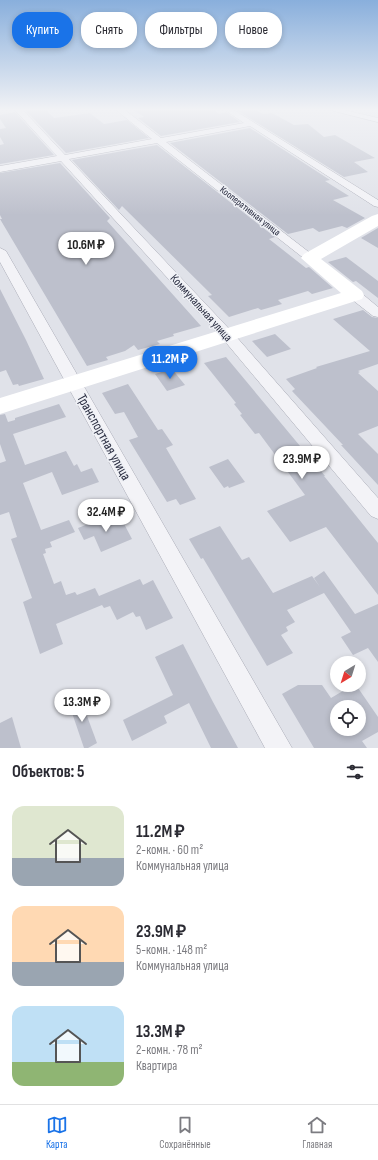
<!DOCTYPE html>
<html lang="ru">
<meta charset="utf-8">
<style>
body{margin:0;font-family:"Sofia Sans Condensed",sans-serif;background:#f7f7f7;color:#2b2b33;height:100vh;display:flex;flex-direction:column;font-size:15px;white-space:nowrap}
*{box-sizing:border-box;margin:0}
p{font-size:13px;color:#7c7c81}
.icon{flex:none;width:22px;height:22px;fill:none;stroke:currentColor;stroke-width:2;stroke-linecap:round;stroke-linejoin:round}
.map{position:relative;height:748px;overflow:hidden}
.panel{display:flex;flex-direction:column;background:#fff;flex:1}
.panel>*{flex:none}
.hud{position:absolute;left:12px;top:12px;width:354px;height:36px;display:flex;gap:8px}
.needle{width:26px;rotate:218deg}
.controls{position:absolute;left:330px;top:656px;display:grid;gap:8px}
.controls a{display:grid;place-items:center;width:36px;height:36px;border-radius:50%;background:#fff;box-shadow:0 2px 6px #0003;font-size:20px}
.price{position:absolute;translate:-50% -34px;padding:0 9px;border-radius:14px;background:#fff;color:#222;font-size:13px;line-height:26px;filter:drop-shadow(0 1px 2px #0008)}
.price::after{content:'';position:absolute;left:50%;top:24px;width:12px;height:9px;margin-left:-6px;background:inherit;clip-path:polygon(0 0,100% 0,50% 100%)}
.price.on{background:#1a73e8;color:#fff}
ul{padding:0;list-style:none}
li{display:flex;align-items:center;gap:12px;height:100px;padding:0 12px}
li span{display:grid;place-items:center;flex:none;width:112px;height:80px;border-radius:12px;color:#555}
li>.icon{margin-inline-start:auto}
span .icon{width:48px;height:48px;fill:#fffc;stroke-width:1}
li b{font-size:17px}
h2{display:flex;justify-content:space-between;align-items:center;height:48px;padding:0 12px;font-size:17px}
.chip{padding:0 14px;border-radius:16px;background:#fff;box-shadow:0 2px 6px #0003;font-size:14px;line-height:36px}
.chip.on{background:#1a73e8;color:#fff}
.tabs{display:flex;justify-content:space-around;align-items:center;height:56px;border-top:1px solid #e1e1e2;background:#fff;font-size:11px;color:#7c7c81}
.tabs a{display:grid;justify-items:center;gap:2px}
.tabs .on{color:#1a73e8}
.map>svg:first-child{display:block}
.building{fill:#bdc0cc;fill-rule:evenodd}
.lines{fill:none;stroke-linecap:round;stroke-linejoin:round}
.street-casing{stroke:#a9abb6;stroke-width:1}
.street{fill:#f3f3f7;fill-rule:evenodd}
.secondary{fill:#fff;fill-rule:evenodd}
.labels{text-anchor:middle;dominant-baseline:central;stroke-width:3;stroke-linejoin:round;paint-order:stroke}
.far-street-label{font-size:10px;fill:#292c40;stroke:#eff1f6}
.street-label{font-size:12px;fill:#292c40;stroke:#eff1f6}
.near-street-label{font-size:14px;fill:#292c40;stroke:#eff1f6}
</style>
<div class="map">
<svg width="378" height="748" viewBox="0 0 378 748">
<rect width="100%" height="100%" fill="#e0e2e9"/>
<g class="building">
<path d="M46 110 54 118 90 113 104 124 127 120 149 138 66 153 26 111Z"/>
<path d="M134 110H213L219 114 226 112 240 122 161 136 138 118 144 117Z"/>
<path d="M256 110 263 114 272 113 294 125 308 124 324 137 335 135 375 158 354 162 368 172 344 177 238 111Z"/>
<path d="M15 112 54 155 0 164V145L4 144 0 137V129L6 128 0 119V115Z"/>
<path d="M250 128 330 180 325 181 349 196 333 200 365 218 347 228 342 226 319 232 313 228 288 234 170 143Z"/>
<path d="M157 145 275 237 269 239 306 268 309 267 333 288 312 294 308 291 278 300 282 304 261 310 258 308 229 317 208 296 212 295 122 206 119 210 72 160Z"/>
<path d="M60 163 110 218 107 221 201 326 173 334 174 336 157 341 160 344 138 350 134 345 125 351 106 357 108 360 87 366 0 219H2L0 215V173Z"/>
<path d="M378 228V248L361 238Z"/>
<path d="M346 257 378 281V298L356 281 353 282 328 262Z"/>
<path d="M0 289 26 340 44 379 19 386 18 384 13 385 6 370 0 372Z"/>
<path d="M363 310 372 317 378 318V364L358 371 360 372 358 373 378 391V426L358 434 378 454V485L341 445H343L292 391 295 389 286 379 317 368 316 367 370 351 333 319Z"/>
<path d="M275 334 291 349 267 357 252 341Z"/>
<path d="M226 357 325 476H324L378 543V595L326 527 290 542 267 511 305 495 259 433 255 434 240 415 242 414 234 404 236 403 204 363Z"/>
<path d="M172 369 185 385 167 391 155 374Z"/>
<path d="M128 384 158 430 162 429 173 445 166 448 196 499 180 505 176 499 167 502 129 440 138 437 124 412 115 414 102 393Z"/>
<path d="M59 404 66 417 13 434 25 465 66 451 74 466 77 464 81 472 92 468 99 482 62 495 52 472 23 483 41 530 69 520 75 532 50 542 52 547 45 549 46 553 43 554 54 584 61 581 66 595 75 592 77 595 95 588 99 596 140 579 143 585 153 580 173 618 146 630 140 616 136 617 133 612 117 620 110 606 104 608 102 605 56 624 63 644 40 654 23 602 32 598 11 539 17 537 9 512 0 515V463L6 461 0 444V415L5 414 8 422 15 420V418Z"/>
<path d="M228 459 245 482 229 488 228 486 224 488 209 467Z"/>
<path d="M111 515 115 523 122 520 132 539 101 552 94 536 84 540 78 528Z"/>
<path d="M220 526 242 560 249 557 273 593 312 576 320 587 314 578 324 571 355 614 378 604V662L368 648 353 655 341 637 351 632 324 593 287 610 295 622 286 627 288 631 281 635 293 653 267 666 203 558 201 559 189 539Z"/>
<path d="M183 644 213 702 238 748H211L189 703 164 716 167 723 132 741 123 720 173 695 155 657Z"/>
<path d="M298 685H322L331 698 353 685H356L378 717V732L362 741 367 748H314L282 694ZM337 707H359V729H337Z"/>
<path d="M80 697 97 743 88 748H84L68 701Z"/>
<path d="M12 717 21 748H0V723Z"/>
</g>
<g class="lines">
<defs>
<g id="street">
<path d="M15 110H23L65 155 152 139 116 110H125L161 138 244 123 225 110H234L378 200V207L374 206 250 126 166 142 314 256 316 258 310 262 306 260 157 143 69 159 233 333 378 498V519L371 516 223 339 61 161 0 172V166L57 156Z"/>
<path d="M330 110H344L378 118V122Z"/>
<path d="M0 248 6 251 292 748H265L0 262Z"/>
<path d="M355 291 360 292 378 307V317L373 316 350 298 349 295 350 292Z"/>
</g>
</defs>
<use href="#street" class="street-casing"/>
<use href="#street" class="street"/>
<path class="secondary" d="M378 214V226L321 259 362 291 364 295 362 299 0 414V398L341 293 301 258 304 254 372 216Z"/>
</g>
<linearGradient id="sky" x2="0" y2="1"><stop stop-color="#89afdc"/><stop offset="0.51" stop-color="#f1f2f5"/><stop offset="1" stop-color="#f1f2f5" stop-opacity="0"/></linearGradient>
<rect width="378" height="215" fill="url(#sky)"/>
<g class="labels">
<g class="far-street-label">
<text transform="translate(250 211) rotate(38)">Кооперативная улица</text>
</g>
<g class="street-label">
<text transform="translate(201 308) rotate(48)">Коммунальная улица</text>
</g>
<g class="near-street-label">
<text transform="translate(104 437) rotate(61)">Транспортная улица</text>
</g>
</g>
</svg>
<div class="controls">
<a><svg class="needle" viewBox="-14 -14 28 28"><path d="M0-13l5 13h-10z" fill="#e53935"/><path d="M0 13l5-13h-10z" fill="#7c7c81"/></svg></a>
<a><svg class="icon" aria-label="locate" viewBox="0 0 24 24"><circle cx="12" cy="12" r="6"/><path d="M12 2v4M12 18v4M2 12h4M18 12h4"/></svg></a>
</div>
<b class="price" style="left:86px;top:266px">10.6M ₽</b>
<b class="price on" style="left:170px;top:380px">11.2M ₽</b>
<b class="price" style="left:302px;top:480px">23.9M ₽</b>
<b class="price" style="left:106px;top:533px">32.4M ₽</b>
<b class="price" style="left:82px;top:723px">13.3M ₽</b>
<div class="hud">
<a class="chip on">Купить</a>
<a class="chip">Снять</a>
<a class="chip">Фильтры</a>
<a class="chip">Новое</a>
</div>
</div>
<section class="panel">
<h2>Объектов: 5<svg class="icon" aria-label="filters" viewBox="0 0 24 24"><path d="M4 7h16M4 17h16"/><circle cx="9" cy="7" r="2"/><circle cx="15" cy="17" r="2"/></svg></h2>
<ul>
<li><span style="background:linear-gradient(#dfe7d0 65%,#9aa5b1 0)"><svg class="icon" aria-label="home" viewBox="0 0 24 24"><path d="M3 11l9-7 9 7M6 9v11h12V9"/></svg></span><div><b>11.2M ₽</b><p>2-комн. · 60 m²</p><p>Коммунальная улица</p></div></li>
<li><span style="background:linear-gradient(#ffd9b3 70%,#9aa5b1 0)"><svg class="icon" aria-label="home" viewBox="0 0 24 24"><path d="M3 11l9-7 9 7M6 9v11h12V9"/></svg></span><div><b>23.9M ₽</b><p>5-комн. · 148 m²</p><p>Коммунальная улица</p></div></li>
<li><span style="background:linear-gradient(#bfe0f5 70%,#8fb573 0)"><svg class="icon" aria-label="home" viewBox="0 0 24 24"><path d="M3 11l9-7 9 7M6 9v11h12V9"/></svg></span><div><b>13.3M ₽</b><p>2-комн. · 78 m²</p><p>Квартира</p></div></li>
</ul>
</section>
<nav class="tabs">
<a class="on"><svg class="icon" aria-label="map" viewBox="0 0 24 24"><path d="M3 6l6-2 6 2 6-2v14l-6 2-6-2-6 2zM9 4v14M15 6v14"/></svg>Карта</a>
<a><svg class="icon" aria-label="saved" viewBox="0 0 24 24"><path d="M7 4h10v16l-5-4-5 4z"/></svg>Сохранённые</a>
<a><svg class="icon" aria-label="home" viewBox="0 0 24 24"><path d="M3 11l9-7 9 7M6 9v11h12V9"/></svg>Главная</a>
</nav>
